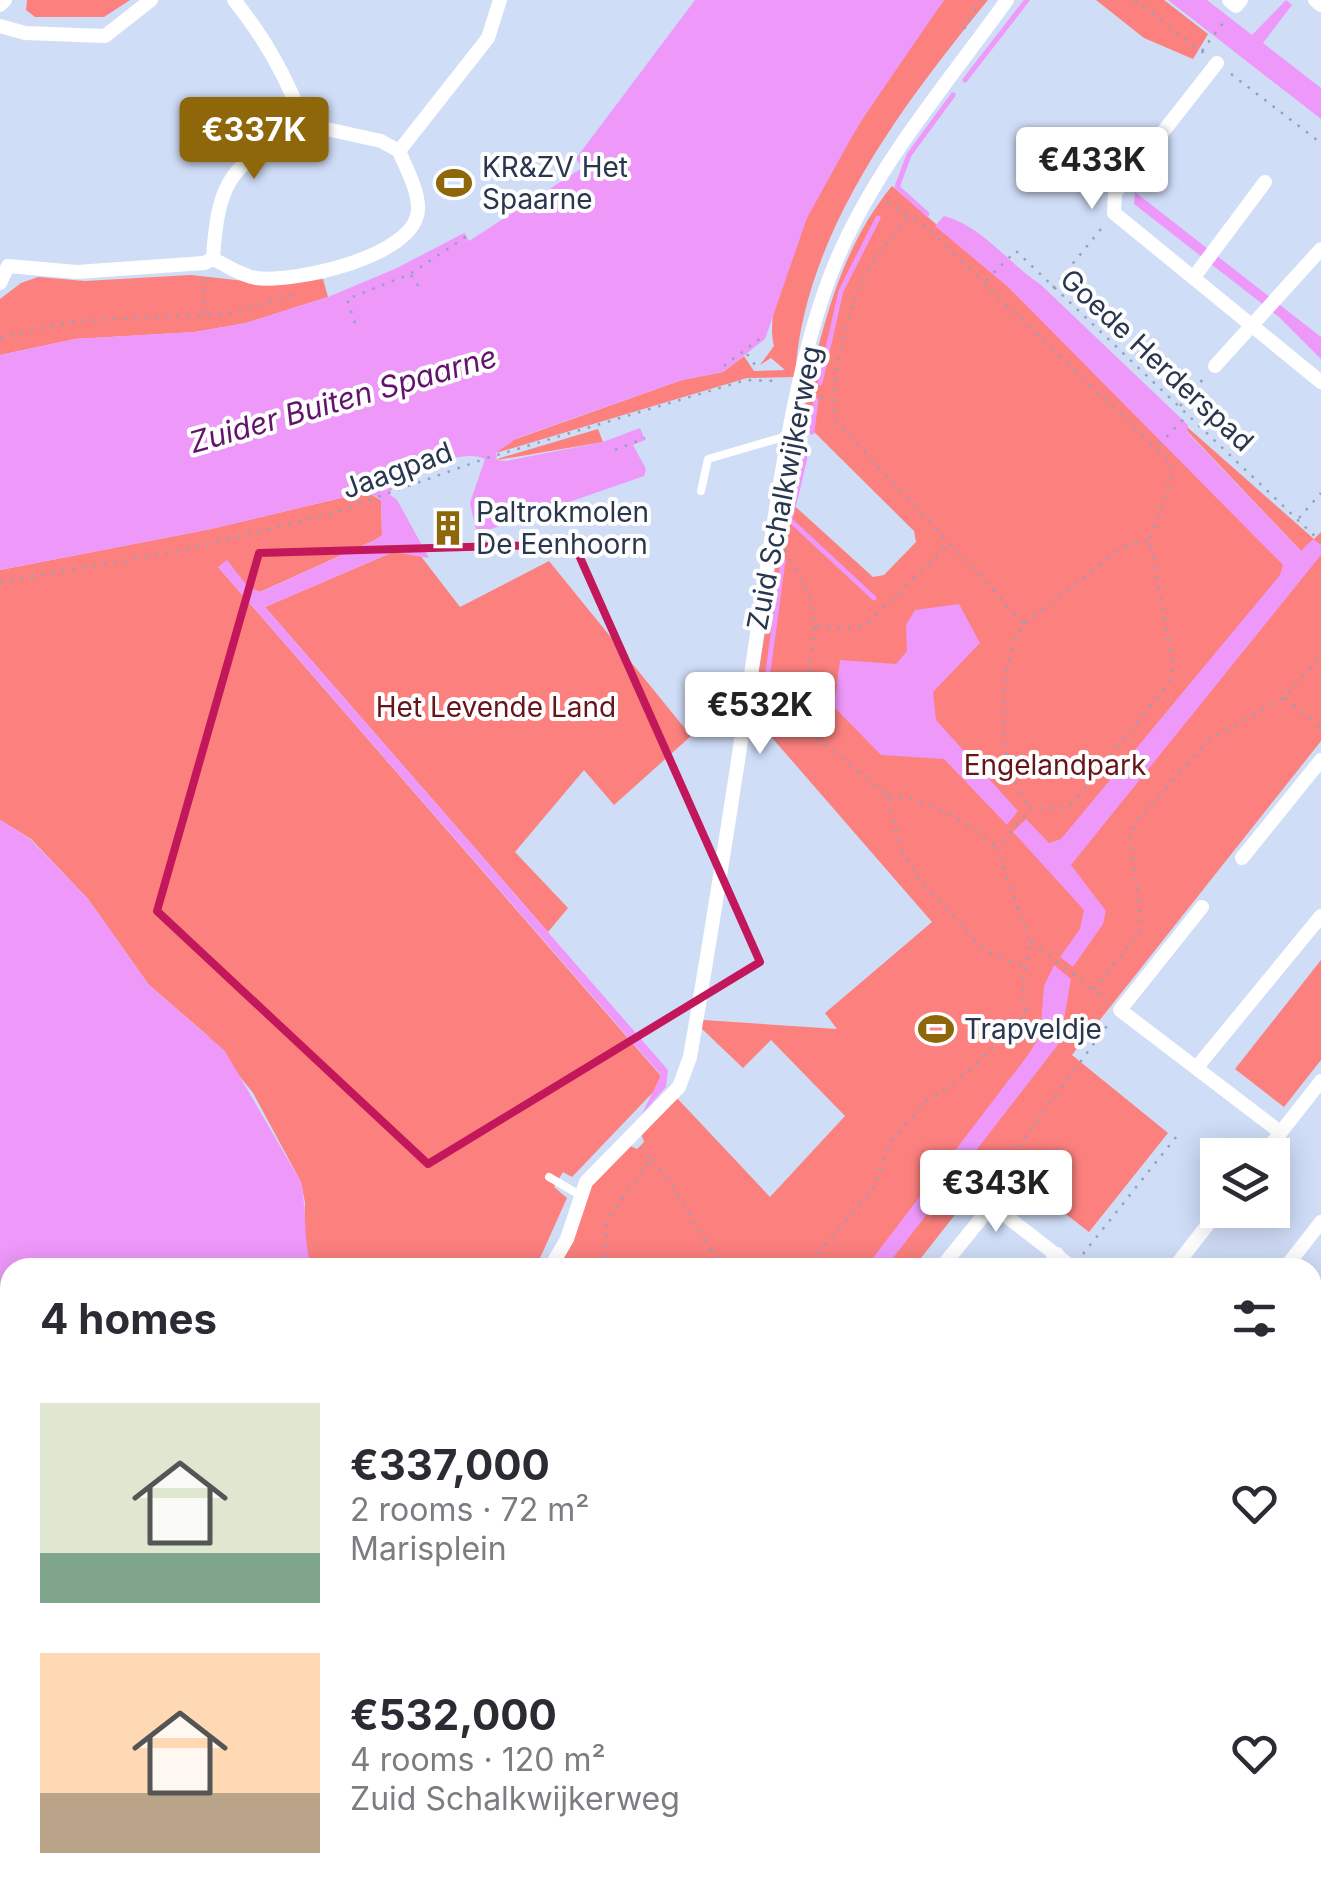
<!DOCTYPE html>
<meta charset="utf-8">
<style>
body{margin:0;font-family:Inter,sans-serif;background:#f2f2f3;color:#2b2b33;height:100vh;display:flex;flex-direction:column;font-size:38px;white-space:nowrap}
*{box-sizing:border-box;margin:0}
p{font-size:32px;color:#7c7c81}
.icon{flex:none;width:55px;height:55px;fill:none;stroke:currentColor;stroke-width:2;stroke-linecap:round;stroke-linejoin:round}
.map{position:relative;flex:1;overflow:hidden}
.drawer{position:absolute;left:0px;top:1258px;width:1322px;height:642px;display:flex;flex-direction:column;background:#fff;border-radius:30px 30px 0 0;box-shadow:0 5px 25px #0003}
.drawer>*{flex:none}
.controls{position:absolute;left:1200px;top:1138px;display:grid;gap:20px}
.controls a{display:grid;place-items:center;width:90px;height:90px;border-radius:0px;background:#fff;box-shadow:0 5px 25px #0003;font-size:50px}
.price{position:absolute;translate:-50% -85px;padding:0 22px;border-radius:10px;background:#fff;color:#222;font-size:32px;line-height:65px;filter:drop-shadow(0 2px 5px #0008)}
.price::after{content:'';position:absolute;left:50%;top:60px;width:30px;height:22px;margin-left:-15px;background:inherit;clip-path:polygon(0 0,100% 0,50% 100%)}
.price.active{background:#8d6709;color:#fff}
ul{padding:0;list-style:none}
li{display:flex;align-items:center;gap:30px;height:250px;padding:0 40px}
li span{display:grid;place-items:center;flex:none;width:280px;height:200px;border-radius:0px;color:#555}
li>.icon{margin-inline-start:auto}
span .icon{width:120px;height:120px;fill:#fffc;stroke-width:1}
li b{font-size:42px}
h2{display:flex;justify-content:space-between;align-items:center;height:120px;padding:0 40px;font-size:42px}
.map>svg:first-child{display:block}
.green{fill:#fb807e}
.water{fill:#ee98fa}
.pier{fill:#d0ddf7}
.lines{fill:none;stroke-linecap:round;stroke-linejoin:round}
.stream{stroke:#ee98fa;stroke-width:5}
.path{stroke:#94a1bb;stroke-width:2.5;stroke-dasharray:2.5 8;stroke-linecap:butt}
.service{stroke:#fff;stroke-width:8}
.minor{stroke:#fff;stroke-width:14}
.secondary{stroke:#fceccb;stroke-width:20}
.marked{fill:none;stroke:#c2185b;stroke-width:8;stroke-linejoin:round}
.labels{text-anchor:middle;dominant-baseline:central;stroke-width:8;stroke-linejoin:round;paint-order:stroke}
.poi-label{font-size:28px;fill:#29364f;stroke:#fefefe;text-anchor:start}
.street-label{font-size:28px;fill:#29364f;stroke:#fefefe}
.park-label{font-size:28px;fill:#66151a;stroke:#fefefe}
.water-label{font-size:30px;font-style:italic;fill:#62146c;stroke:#fefefe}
</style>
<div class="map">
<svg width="1321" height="1899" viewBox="0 0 1321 1899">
<rect width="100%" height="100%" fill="#d0ddf7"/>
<g class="green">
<path d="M27 0H130L104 17H35L26 10Z"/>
<path d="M944 0H988C901 107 803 235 795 377L747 378 496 453 507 442 682 380 723 372 744 356 754 371 785 370 771 358 760 365 774 346C754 268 895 65 944 0Z"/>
<path d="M1096 0H1164L1208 34 1193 59 1144 38Z"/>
<path d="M892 186 1010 288 1289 566 1302 552 1187 431 1186 426 1314 539 1321 532V741L1072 1055 1168 1133 1089 1232 997 1161 914 1267 558 1268 588 1186 626 1144 637 1149 644 1142 640 1131 676 1097 770 1197 845 1116 771 1040 743 1068 701 1028 703 1020 837 1029 825 1013 932 922 754 717 753 708 778 549 782 553 785 538 781 533 787 499 873 577 884 575 916 542 914 531 802 420C819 338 838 251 892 186Z"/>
<path d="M191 275 263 283 323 279 328 297 246 323 195 332 75 339 0 355V299L21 283 38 277 85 281Z"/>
<path d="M598 429 603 442 497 460 500 458Z"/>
<path d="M366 492 381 500 382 535 375 540 260 592C247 589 234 573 218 567L661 1076 658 1087 572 1177 563 1172 554 1187 567 1198 536 1267H311L303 1237 305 1203 301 1182 253 1093 207 1035 149 985 88 899 31 839 0 820V570L211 529Z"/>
<path d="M408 551 420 555 460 607 549 561 691 736 614 805 584 770 515 852 568 908 548 932 265 607 393 552Z"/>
<path d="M1321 960V1060L1284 1107 1235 1069Z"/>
<path d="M10 1390V1508L1 1518 0 1394Z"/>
<path d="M0 1611 10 1625V1680L0 1677Z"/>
<path d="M0 1692 10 1696V1771L0 1761Z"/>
<path d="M0 1777 10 1787V1890H176L187 1899H0Z"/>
<path d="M1312 1816 1321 1822V1858L1313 1869Z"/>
<path d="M192 1890H286L296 1899H203Z"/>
<path d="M438 1890H489L494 1899H447Z"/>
<path d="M499 1890H630L622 1899H503Z"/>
</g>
<g class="water">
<path d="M695 0H944L859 124 807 218 765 339 723 372 682 380 517 438 496 453 497 460 506 461 603 442 640 428 645 440 633 445 646 469 644 476 477 534 470 503 485 459C464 447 399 472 389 494L397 500 429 558 393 552 265 607 668 1070 666 1087 642 1114 661 1075 218 567 227 560 248 587 261 592 375 540 382 535 381 499 366 492 211 529 0 570V355L75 339 194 332 246 323 328 297 397 268 464 233 577 157Z"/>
<path d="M1168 0H1207L1252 35 1286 0 1292 5 1263 43 1321 88V119Z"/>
<path d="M1135 192 1321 337V359L1279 317 1134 204Z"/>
<path d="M944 216C982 226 1008 263 1040 284L1188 425 1187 432 1301 551 1313 539 1321 545V555L1071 865 1106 911 1103 924 1073 967 1060 957 1080 929 1084 910 1013 832 1026 819 1049 843 1061 839 1280 575 1283 565 1008 287 935 226Z"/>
<path d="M959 604 980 643 933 692 936 720 1018 811 1007 825 944 759 881 755 834 707 840 660 896 664 907 651 906 625 915 610Z"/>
<path d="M0 820 30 839 88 899 149 985 225 1051 301 1182C307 1211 303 1238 311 1267L10 1268V1390L0 1394Z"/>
<path d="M1054 965 1071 979 1060 1042 886 1267H866L1028 1055 1040 1036 1044 986Z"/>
</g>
<path class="pier" d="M576 158 582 168 469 241 464 232Z"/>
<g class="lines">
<g class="stream">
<path d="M965 80 1027 0"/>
<path d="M927 214 897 187 909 155 953 95"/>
<path d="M820 383 841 291 878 218"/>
<path d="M812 432 816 400"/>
<path d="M805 458 790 520 874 598"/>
<path d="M760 731 783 561"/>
<path d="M0 1816 10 1823"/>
<path d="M106 1890 119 1899"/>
</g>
<g class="path">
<path d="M1135 0 1205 54"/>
<path d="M964 29 980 0"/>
<path d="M1202 51 1226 19"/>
<path d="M1231 74 1321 143"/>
<path d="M907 218C894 236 875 255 865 276 848 309 826 387 837 422L1024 624C1003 650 1000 725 1007 757 1010 776 1020 792 1030 808"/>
<path d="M411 275 419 287"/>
<path d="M204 279 205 316"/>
<path d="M986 280 1016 251 1321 542"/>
<path d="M1053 288 1105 224"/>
<path d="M355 323 347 299 410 274 467 236"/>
<path d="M0 338 74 321 229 314 296 293"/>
<path d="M747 354 759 370"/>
<path d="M724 366 763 336"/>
<path d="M811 395 832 399"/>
<path d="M1180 406 1204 378"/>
<path d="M1159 444 1185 418"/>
<path d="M615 450 645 438"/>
<path d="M1299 518 1321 493"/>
<path d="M785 550 809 595 815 626 803 713 811 733 887 795 900 846 917 877 985 951 1021 965"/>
<path d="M0 582 175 552 330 514 484 459 746 380 780 381"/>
<path d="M1025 623 1124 546 1150 540"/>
<path d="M817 626 846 629 866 625 948 544"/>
<path d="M1285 698 1321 729"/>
<path d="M889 795C933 801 961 819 996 847"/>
<path d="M1031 942 1107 1000"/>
<path d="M1094 990 1142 928 1130 837 1137 820 1208 741 1284 697 1321 656"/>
<path d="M652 1161C684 1193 695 1236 726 1268"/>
<path d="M987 1189 1109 1023"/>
<path d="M1083 1254 1180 1132"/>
<path d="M604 1268 607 1220 651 1160 641 1148"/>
<path d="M748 1268 812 1260 872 1191 891 1141 925 1102 968 1072 1027 1013C1018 987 1026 970 1030 944 1030 939 1001 862 997 848L1030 809 1069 807 1169 683 1173 664 1150 540 1173 472 1168 460 923 224 884 200"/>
<path d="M1312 1277 1321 1284"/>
<path d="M0 1529 10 1536"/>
<path d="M0 1597 10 1610"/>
<path d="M1312 1685 1321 1674"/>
<path d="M0 1690 10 1692"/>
<path d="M0 1742 10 1713"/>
<path d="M0 1768 10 1778"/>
<path d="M1312 1772 1321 1761"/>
<path d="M1312 1812 1321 1818"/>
<path d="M183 1890 195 1899"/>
<path d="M293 1890 304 1899"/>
<path d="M496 1890 501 1899"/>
<path d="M1250 1899 1257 1890"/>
</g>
<g class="service">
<path d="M701 491 708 459 787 436"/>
<path d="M549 1177 578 1194"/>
</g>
<g class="minor">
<path d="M234 0C265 38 287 77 304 124"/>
<path d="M1229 0 1236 6 1241 0"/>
<path d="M1315 0 1321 5"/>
<path d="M0 5 5 0"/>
<path d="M0 26 25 33 105 36 151 0"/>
<path d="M1217 63 1115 193 1114 213 1321 382"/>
<path d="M304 124 381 141 399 151C406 168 419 191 418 210 415 257 294 283 256 278 242 276 226 265 213 259 218 174 234 165 304 124Z"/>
<path d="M399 151 488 38 500 0"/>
<path d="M1194 277 1265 182"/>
<path d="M0 283 8 266 77 272 204 263 213 259"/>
<path d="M1215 366 1321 249"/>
<path d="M1242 858 1321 760"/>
<path d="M1202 907 1120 1010 1280 1132"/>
<path d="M1197 1067 1321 916"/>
<path d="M1263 1155 1321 1081"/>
<path d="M550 1268 567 1239 586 1182 679 1087 690 1057C716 907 739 757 761 607 778 498 794 360 837 259 878 163 947 84 1007 0"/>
<path d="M941 1268 992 1205 1073 1268"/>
<path d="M1047 1268 1057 1254"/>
<path d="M1174 1268 1219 1210"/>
<path d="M1285 1268 1321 1222"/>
<path d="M1312 1463 1321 1452"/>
<path d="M1312 1503 1321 1509"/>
<path d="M1312 1562 1321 1551"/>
<path d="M1312 1714 1321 1721"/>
<path d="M1312 1883 1321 1889"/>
<path d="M963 1890 974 1899"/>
<path d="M679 1899 686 1890"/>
<path d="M1164 1899 1172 1890"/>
</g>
<g class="secondary">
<path d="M0 1557 10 1568"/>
<path d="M354 1890 364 1899"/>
<path d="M408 1890 418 1899"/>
</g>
</g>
<path class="marked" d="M574 544 760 962 428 1164 157 911 259 553Z"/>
<defs>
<symbol id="stadium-bare" viewBox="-9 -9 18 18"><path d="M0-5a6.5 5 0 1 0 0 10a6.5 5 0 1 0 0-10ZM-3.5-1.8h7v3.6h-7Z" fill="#8d6709" stroke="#fefefe" stroke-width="2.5" paint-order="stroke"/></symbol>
<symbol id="building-bare" viewBox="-9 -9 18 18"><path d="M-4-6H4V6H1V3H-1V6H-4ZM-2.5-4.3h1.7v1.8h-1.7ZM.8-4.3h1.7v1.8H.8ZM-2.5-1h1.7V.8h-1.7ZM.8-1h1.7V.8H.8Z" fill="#8d6709" stroke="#fefefe" stroke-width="2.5" paint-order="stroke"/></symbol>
</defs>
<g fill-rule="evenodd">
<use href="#stadium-bare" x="429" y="158" width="50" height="50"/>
<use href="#building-bare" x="423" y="503" width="50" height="50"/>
<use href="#stadium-bare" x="911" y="1004" width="50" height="50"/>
</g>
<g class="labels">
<g class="poi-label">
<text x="482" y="167">KR&amp;ZV Het<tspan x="482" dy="32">Spaarne</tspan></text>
<text x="476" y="512">Paltrokmolen<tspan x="476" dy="32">De Eenhoorn</tspan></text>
<text x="964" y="1029">Trapveldje</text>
</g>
<g class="street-label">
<text transform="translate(1157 360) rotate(43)">Goede Herderspad</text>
<text transform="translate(397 470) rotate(-20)">Jaagpad</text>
<text transform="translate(784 488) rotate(-79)">Zuid Schalkwijkerweg</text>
</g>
<g class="park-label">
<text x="496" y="707">Het Levende Land</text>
<text x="1055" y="765">Engelandpark</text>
</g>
<g class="water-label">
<text transform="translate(343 399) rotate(-16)">Zuider Buiten Spaarne</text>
</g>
</g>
</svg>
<div class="controls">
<a><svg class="icon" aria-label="layers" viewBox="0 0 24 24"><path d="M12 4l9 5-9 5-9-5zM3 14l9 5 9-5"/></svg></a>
</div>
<b class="price active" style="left:254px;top:182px">€337K</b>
<b class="price" style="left:1092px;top:212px">€433K</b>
<b class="price" style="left:760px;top:757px">€532K</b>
<b class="price" style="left:996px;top:1235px">€343K</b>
<section class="drawer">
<h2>4 homes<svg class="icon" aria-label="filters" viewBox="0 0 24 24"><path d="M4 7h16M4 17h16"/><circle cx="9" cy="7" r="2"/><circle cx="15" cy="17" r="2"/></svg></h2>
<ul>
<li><span style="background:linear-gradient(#dfe7d0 75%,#7fa58c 0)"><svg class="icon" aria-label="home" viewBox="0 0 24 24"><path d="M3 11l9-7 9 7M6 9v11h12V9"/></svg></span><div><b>€337,000</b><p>2 rooms · 72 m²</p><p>Marisplein</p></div><svg class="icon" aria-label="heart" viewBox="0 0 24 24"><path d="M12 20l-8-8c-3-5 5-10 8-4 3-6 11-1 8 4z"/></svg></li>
<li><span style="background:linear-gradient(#ffd9b3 70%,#b9a48a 0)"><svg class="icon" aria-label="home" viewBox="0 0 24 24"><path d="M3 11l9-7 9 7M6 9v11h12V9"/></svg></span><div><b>€532,000</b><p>4 rooms · 120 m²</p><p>Zuid Schalkwijkerweg</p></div><svg class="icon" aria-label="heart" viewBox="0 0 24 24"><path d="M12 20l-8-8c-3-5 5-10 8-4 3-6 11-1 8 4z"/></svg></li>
</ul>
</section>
</div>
